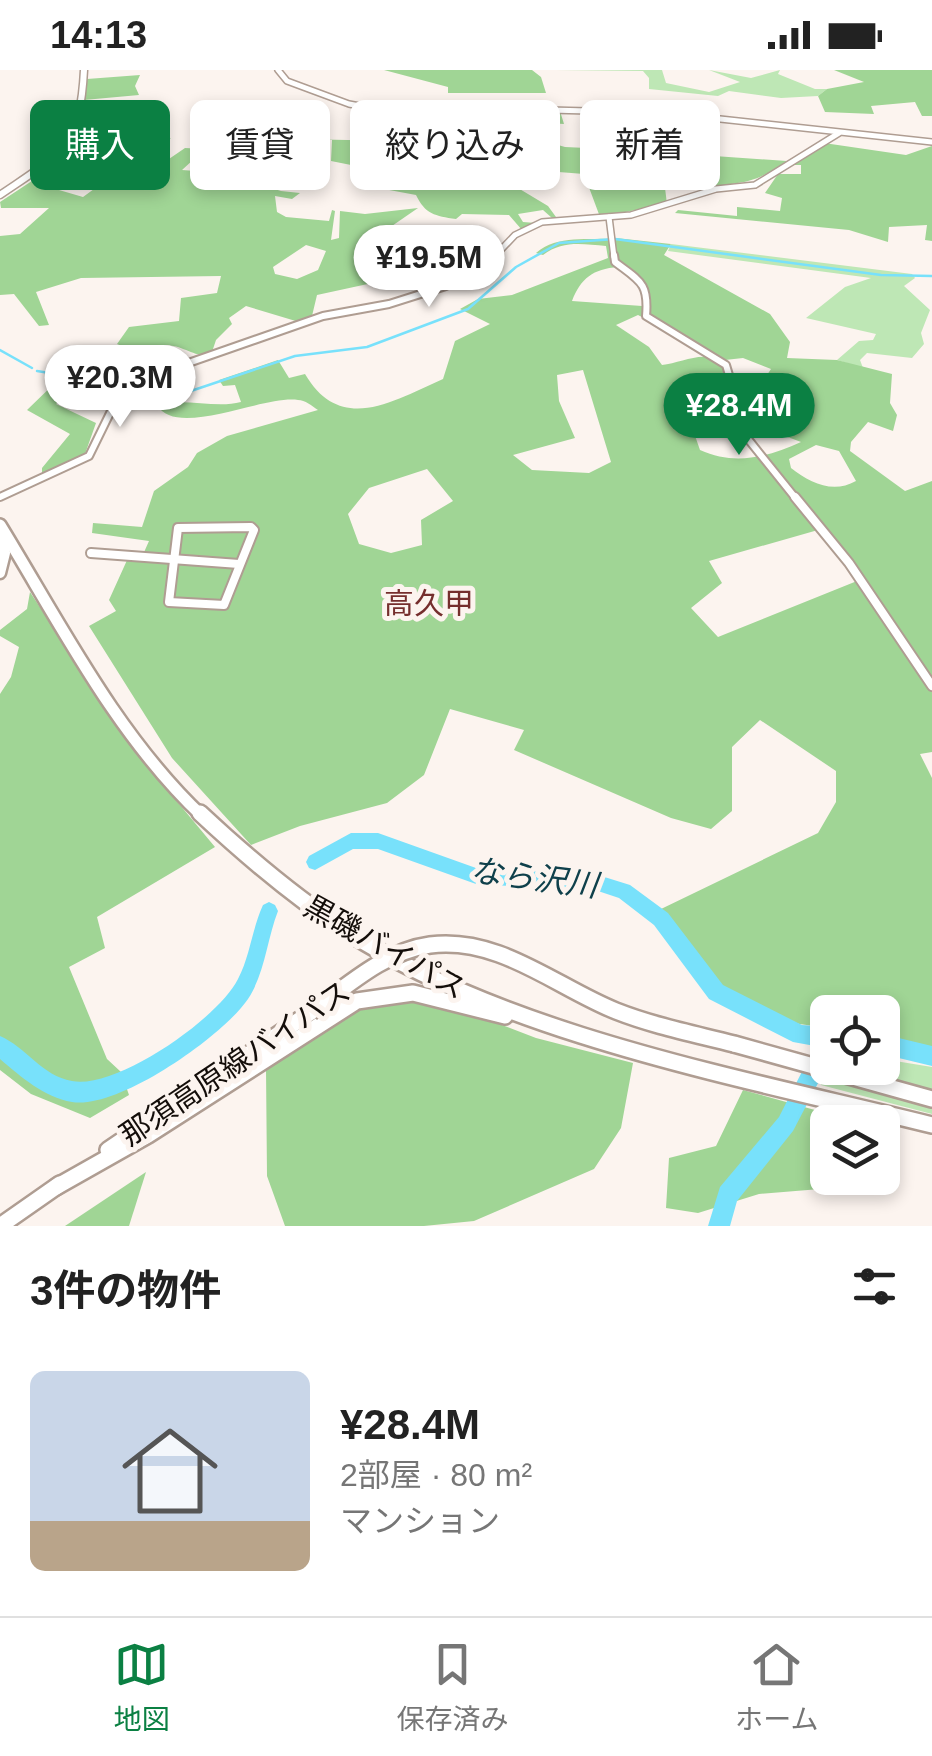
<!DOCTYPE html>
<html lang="ja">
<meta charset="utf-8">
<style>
body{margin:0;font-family:Arial,"Noto Sans JP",sans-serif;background:#f2f2f2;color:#222;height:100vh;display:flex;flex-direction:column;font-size:38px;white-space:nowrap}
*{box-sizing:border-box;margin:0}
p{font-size:32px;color:#767676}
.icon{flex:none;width:55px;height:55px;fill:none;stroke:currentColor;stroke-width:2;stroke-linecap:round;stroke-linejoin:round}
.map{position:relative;height:1156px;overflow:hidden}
.sheet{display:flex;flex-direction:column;background:#fff;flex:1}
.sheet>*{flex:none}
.banner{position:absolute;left:30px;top:30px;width:872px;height:90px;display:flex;gap:20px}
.buttons{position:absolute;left:810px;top:925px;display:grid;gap:20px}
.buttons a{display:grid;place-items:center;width:90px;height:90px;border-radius:15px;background:#fff;box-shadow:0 5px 15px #0003;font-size:50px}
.price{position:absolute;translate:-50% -85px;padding:0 22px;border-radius:35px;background:#fff;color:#222;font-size:32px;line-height:65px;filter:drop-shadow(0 2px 5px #0008)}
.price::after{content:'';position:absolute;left:50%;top:60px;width:30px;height:22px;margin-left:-15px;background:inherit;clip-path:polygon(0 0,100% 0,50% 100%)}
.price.current{background:#0b8043;color:#fff}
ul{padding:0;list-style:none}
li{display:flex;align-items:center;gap:30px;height:250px;padding:0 30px}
li span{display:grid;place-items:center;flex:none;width:280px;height:200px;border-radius:15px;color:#555}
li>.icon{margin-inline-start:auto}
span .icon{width:120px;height:120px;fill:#fffc;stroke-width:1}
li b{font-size:42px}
h2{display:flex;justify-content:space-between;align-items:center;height:120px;padding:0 30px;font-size:42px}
.pill{padding:0 35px;border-radius:15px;background:#fff;box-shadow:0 5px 15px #0003;font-size:35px;line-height:90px}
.pill.current{background:#0b8043;color:#fff}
.status{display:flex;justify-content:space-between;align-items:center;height:70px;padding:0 50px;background:#fff;direction:ltr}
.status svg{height:28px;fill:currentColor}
.dock{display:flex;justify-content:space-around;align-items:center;height:140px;border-top:2px solid #e0e0e0;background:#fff;font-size:28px;color:#767676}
.dock a{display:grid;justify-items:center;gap:5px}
.dock .current{color:#0b8043}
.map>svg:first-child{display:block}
.green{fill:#bee7b5}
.forest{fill:#a0d595;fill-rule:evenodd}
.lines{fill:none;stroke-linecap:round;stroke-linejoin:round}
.stream{stroke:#78e1fb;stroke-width:2.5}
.river{fill:#78e1fb;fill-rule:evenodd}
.minor-far2-casing{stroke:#af9d92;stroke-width:8}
.minor-far1-casing{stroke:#af9d92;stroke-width:10}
.minor-casing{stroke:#af9d92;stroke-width:12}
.secondary-casing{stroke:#af9d92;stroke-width:15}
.primary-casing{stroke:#af9d92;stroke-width:20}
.trunk-far2-casing{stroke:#af9d92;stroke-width:9}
.trunk-far1-casing{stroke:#af9d92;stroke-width:16}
.trunk-casing{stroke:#af9d92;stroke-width:20}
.minor-far2{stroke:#fff;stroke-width:5}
.minor-far1{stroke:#fff;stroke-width:6}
.minor{stroke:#fff;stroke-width:8}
.secondary{stroke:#fff;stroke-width:10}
.primary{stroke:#fff;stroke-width:15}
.trunk-far2{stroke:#fff;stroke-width:6}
.trunk-far1{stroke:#fff;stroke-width:11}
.trunk{stroke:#fff;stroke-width:15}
.primary-bridge-casing{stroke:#af9d92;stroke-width:20;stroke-linecap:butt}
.primary-bridge{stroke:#fff;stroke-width:15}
.labels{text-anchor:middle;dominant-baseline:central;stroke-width:10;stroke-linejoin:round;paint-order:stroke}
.quarter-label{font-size:30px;fill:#752e2d;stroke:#fcf4ef}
.near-street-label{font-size:30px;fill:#140e0a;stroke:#fcf4ef}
.near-water-label{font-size:32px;font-style:italic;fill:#0f404b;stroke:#fcf4ef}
</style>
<div class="status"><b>14:13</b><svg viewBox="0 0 49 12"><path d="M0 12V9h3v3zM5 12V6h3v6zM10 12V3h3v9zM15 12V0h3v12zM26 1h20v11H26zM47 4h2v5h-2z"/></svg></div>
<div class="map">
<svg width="932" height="1156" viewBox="0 0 932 1156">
<rect width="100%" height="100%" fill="#fcf4ef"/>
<g class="green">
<path d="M556 0H662L666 13 709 22 740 12 709 0 751 8 780 0 778 4 815 19H827L818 26 781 28 729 21 718 26 649 19V8L643 1Z"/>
<path d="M671 174 912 204 915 208 904 216 930 240 921 263 924 274 912 288 867 283 860 290 863 298 837 290 859 271 873 270 876 264 806 248 845 217 871 208 668 181Z"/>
<path d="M883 989 932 997V1044L821 1015 827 991 828 998H882Z"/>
</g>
<g class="forest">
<path d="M384 0H532L541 7 546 23H448V17Z"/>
<path d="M834 0H932V46H922L915 32 871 36 874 44 825 42 818 26 827 19 864 12Z"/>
<path d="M140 5 135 16 139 25 84 30 87 9Z"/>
<path d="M560 41 564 54 548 53 544 71 565 77 608 79 613 64 644 66V44L684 45 686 77 700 85 787 91C748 118 744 109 703 120L691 112 664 110 667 134 600 147 584 104 494 97 493 103 548 136 556 147 552 148 543 140 518 144 523 152 536 153 522 160 509 145 462 144 456 149C435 146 425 144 416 125L357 114 367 102 361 97 331 91 332 70 297 69 398 71 399 75 458 82 462 61 428 58 429 44Z"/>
<path d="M139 55 144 58 132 70 171 68 147 88 166 91 185 78 205 79 182 100 224 103 281 121 300 123 292 129 275 126 277 142 286 147 329 151 332 140 335 141 331 170 339 168 340 141 365 144 418 138 389 158 435 187 423 202 317 225 312 246 299 252 246 236 229 248 232 254 216 270 213 279 220 283C194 291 187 275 164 275 141 274 142 285 117 274L129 257 179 251 181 228 217 223 221 206 81 208 36 222 49 255 39 256 14 224 0 225V166L20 164 49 138H1L0 132 44 103 49 104 35 113 83 127 134 90 72 91 79 73 119 66 117 56ZM306 175 326 181 318 200 297 209 275 204 273 197Z"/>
<path d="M824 73 906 85 932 76V171L925 170 927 155 889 157 888 172 849 160 675 143 678 140 737 146V137L780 141 782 128 765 123 778 104H801V95H791Z"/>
<path d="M616 168 671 174 664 185 770 244 790 272 787 288 837 290 892 304 890 333 897 345 893 361 868 352 851 372 850 381 905 421 932 411V682L920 684 932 708V978L883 967 882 942H828L827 958C810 955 789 954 773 947 721 927 692 883 661 839L818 763 836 732V701L760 650 732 677V741L711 759 671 748 514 680 524 660 450 639 424 705 387 733 300 756 251 775 172 688 89 556 116 541 109 530 128 488 141 489 149 471 92 463 93 453 142 457 154 421 188 397 197 383 227 366 318 340C312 336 305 330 298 330 263 325 176 369 157 335 184 327 215 339 241 332L235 315 223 316 219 310 278 290 289 308 305 304C341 365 393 331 443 309L455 271 490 254 460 239 478 229 512 225 608 188 606 176C582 174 563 170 543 185L536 183C558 164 588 171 616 168ZM618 197C633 209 646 215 642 236L572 231C581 208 593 199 618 197ZM638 245 725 290 743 288 771 299 763 311 730 317C722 268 687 293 662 295L649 277 616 255ZM583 300 611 392 589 403 532 400 513 385 575 368 559 331 557 305ZM733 331 743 361 777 363 801 372C768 387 735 396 700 380L693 360 699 345H713L717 332ZM816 375 839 381 856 411C833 424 810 413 791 398L789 389ZM427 399 453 431 421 450 422 475 391 483 359 474 348 444 369 418ZM818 460 857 511 718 567 691 538 722 513 709 491Z"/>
<path d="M59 309 79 312 56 334 96 353 85 384 42 404V398L70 364 27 340Z"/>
<path d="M30 522 130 675 215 777 97 847 105 878 69 897 107 989 121 1002 129 1025 90 1048 31 1024 0 1000V624L11 607 19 577 0 566V560L27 539Z"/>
<path d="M397 927 447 934 536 968 633 993 621 1058 594 1099 474 1151 424 1156H285L267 1106 266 999 357 938Z"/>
<path d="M743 1020 858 1052H828V1108H839L820 1119 759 1124 698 1143 666 1138 669 1088 716 1076Z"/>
<path d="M146 1102 129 1156H65Z"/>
</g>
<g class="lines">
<g class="stream">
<path d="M0 280 32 298"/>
<path d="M37 301 124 315"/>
<path d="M134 318 170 328 295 286 367 277 468 239 516 197 559 173 615 169 881 205 932 206"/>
</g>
<g class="river">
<path d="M351 763H378L476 798 598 805 630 815 668 843 723 915 802 955 828 957V994L793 1061 737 1131 730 1156H708L720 1117 779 1047 815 976 793 972 709 929 654 855 619 828 598 821 476 814 378 779H353L315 800 309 798 306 792 309 786Z"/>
<path d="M269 832 275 835 278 841C267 869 265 903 248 929 223 966 118 1040 72 1032 44 1027 21 1007 0 989V966C26 977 42 1006 72 1011 116 1020 219 948 238 909 250 886 252 859 263 835Z"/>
<path d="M882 964 932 976V996L882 984Z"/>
</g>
<defs>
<g id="minor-far2">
<path d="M278 0 287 11 349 34 403 44 550 40 665 43 932 72"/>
<path d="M609 147 614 187"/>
<path d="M494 187 515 165 542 152 631 145 716 119 755 115 839 63"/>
</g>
<g id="minor-far1">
<path d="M614 185 615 192C640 211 649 213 646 246L726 295 748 369 797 430"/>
<path d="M0 427 89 386 113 337 134 312 323 246 389 234 446 216 499 185"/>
</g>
<g id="minor">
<path d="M795 427 849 493 932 616"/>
<path d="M251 457 254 460 224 535 169 532 178 458Z"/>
<path d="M91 483 239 494"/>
</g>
<path id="secondary" d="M0 503 5 483 2 460"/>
<g id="primary">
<path d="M734 974 932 1029"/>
<path d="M108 1080 311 942"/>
<path d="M56 1117 148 1065 357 931 413 923 505 946"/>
<path d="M0 1156 60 1114"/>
</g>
<path id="trunk-far2" d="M0 125C60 84 80 78 84 0"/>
<path id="trunk-far1" d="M0 455C60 553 117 666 202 746"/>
<path id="trunk" d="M200 743C247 787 294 827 348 862 509 966 747 1009 932 1055"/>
</defs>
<use href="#minor-far2" class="minor-far2-casing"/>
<use href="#minor-far1" class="minor-far1-casing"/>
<use href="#minor" class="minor-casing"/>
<use href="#secondary" class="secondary-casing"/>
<use href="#primary" class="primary-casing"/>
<use href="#trunk-far2" class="trunk-far2-casing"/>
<use href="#trunk-far1" class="trunk-far1-casing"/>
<use href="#trunk" class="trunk-casing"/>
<use href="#minor-far2" class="minor-far2"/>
<use href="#minor-far1" class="minor-far1"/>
<use href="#minor" class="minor"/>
<use href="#secondary" class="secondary"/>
<use href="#primary" class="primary"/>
<use href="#trunk-far2" class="trunk-far2"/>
<use href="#trunk-far1" class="trunk-far1"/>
<use href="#trunk" class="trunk"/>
<defs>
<path id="primary-bridge" d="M311 942C347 916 385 881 430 875 499 866 556 917 616 941 654 956 695 964 734 974"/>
</defs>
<use href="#primary-bridge" class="primary-bridge-casing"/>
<use href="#primary-bridge" class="primary-bridge"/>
</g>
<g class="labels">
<g class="quarter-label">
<text x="429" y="533">高久甲</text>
</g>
<g class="near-street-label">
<text transform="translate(385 877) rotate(29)">黒磯バイパス</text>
<text transform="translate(235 993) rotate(-34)">那須高原線バイパス</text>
</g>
<g class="near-water-label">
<text transform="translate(534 808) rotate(7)">なら沢川</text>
</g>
</g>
</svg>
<div class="buttons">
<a><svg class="icon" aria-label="locate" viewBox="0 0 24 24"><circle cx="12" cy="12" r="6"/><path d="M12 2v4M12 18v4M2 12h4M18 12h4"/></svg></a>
<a><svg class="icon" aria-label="layers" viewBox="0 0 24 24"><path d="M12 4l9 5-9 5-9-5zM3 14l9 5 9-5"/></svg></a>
</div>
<b class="price" style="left:429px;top:240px">¥19.5M</b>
<b class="price" style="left:120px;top:360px">¥20.3M</b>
<b class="price current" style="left:739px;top:388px">¥28.4M</b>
<div class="banner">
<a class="pill current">購入</a>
<a class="pill">賃貸</a>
<a class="pill">絞り込み</a>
<a class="pill">新着</a>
</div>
</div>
<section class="sheet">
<h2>3件の物件<svg class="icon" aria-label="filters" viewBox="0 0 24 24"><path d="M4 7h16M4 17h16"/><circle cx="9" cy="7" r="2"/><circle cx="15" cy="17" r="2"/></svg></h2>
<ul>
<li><span style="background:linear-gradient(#c9d6e8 75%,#b9a48a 0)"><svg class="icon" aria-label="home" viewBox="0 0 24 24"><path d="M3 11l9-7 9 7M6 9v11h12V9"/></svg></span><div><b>¥28.4M</b><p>2部屋 · 80 m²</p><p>マンション</p></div></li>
</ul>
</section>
<nav class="dock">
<a class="current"><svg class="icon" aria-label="map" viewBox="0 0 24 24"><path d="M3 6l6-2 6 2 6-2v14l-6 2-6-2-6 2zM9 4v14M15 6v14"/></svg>地図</a>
<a><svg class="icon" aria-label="saved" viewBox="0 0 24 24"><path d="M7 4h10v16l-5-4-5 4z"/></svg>保存済み</a>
<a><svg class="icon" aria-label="home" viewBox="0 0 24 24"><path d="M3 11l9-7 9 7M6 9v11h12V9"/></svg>ホーム</a>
</nav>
